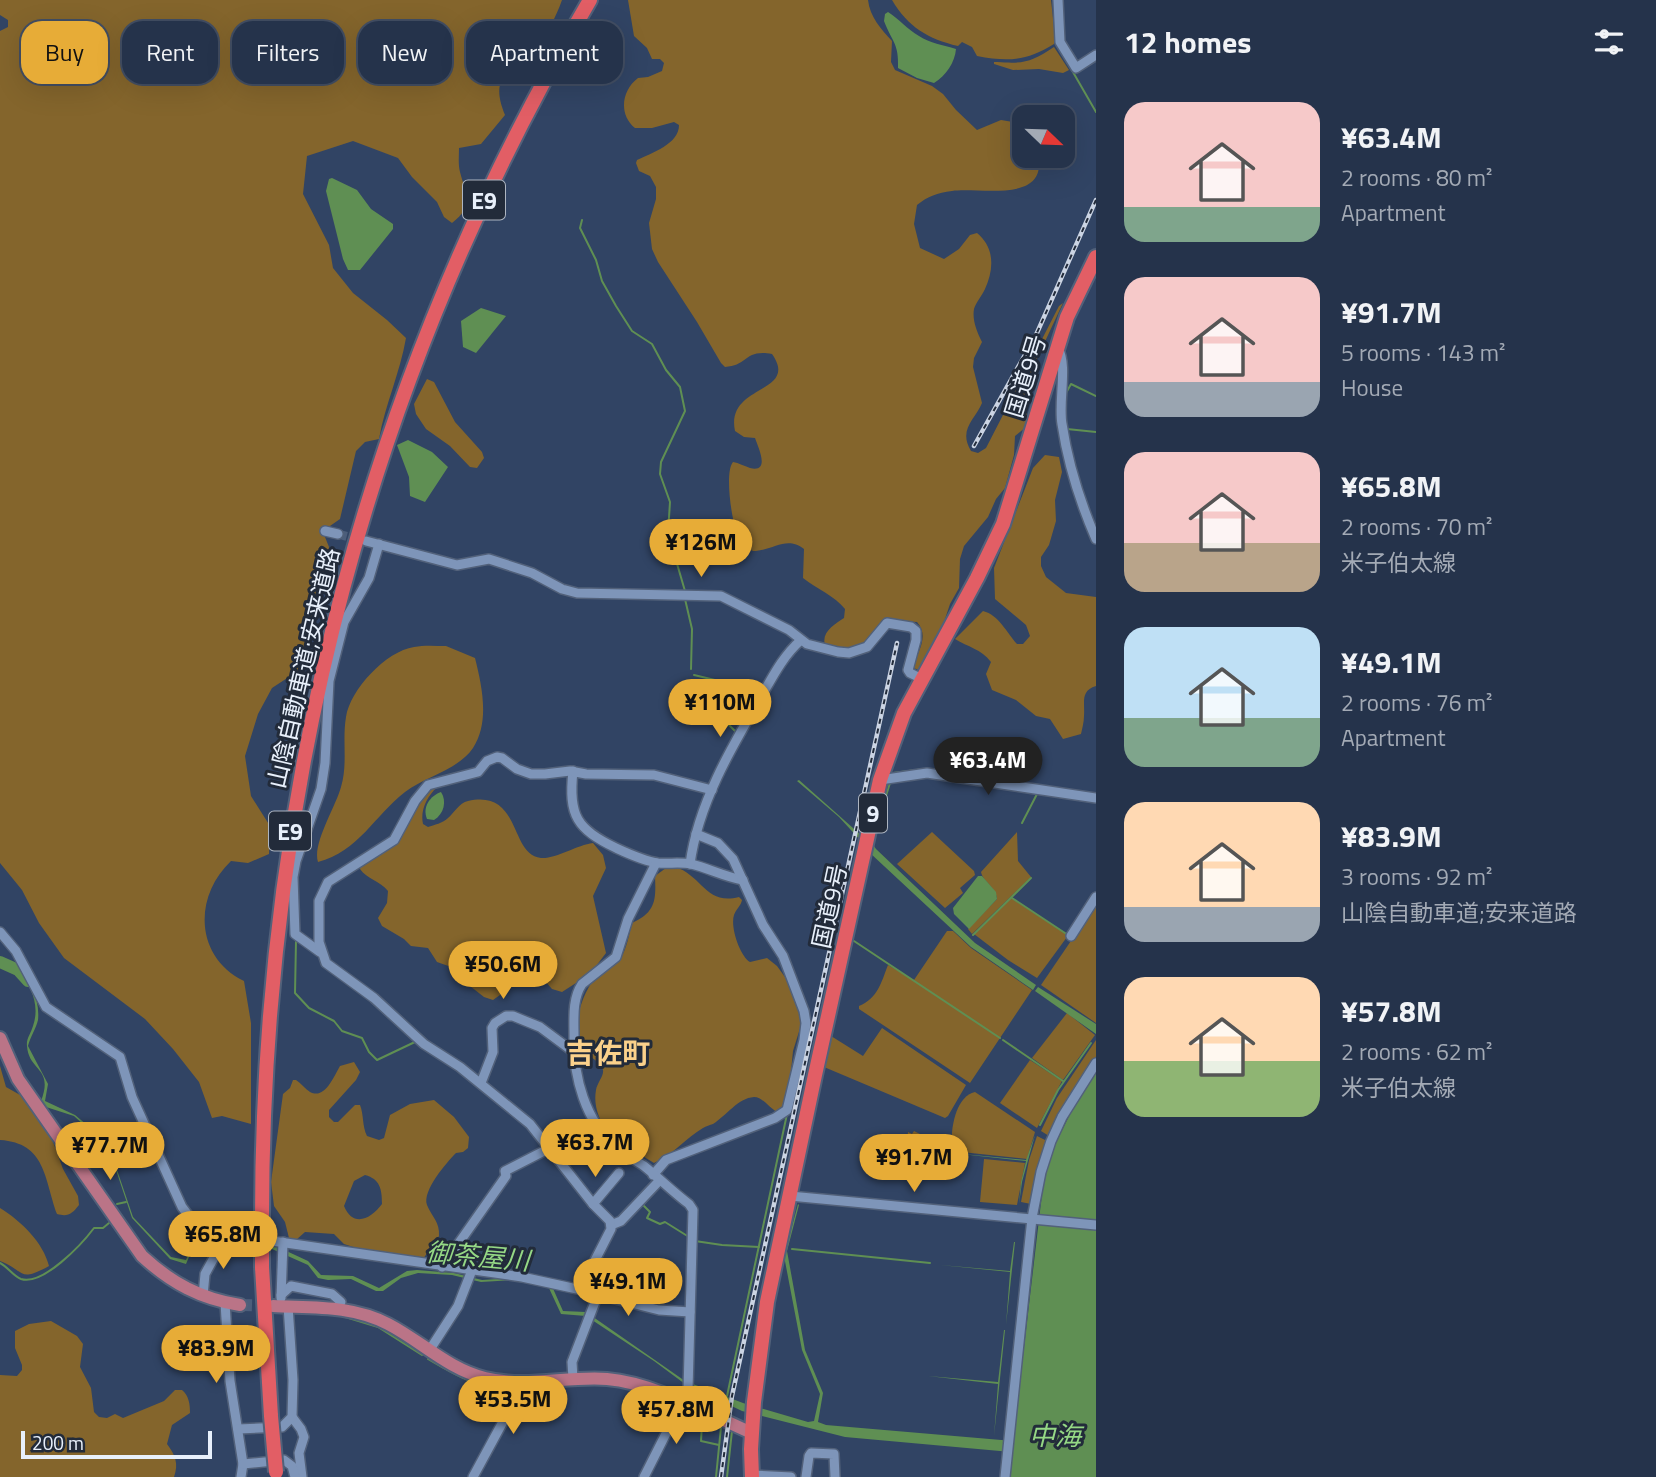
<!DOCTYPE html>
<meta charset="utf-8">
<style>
body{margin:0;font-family:"Titillium Web","Noto Sans JP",sans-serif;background:#313f55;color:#f1f3f6;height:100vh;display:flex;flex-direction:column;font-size:26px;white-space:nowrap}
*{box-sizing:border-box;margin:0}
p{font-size:23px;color:#a3aab5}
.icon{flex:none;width:38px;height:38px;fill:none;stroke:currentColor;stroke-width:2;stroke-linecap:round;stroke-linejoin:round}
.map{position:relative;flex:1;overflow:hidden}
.drawer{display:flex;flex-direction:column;background:#25334b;width:560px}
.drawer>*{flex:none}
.guide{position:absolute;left:21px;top:21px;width:665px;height:63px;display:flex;gap:14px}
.needle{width:46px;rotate:113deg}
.controls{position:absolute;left:1012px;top:105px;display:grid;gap:14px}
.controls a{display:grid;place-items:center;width:63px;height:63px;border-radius:14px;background:#25334b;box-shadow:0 7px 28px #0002,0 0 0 2px #424e63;font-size:35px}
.scale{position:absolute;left:21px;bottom:18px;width:191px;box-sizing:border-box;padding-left:7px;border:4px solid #e8f0fb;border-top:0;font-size:19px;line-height:24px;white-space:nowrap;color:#e8f0fb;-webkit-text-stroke:5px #222b3a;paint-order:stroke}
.price{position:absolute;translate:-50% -60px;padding:0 16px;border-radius:24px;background:#e7ac37;color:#111;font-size:23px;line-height:46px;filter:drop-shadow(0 2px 4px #0008)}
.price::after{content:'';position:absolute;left:50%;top:42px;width:21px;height:16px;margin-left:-10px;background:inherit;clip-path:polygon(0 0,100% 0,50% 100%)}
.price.selected{background:#222;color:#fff}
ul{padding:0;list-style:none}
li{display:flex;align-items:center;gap:21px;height:175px;padding:0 28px}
li span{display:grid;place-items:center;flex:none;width:196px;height:140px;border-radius:21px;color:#555}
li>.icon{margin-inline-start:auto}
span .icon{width:84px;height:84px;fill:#fffc;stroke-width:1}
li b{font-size:30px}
h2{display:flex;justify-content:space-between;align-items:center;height:84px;padding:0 28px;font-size:30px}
.pill{padding:0 24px;border-radius:21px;background:#25334b;box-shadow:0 7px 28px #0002,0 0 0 2px #424e63;font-size:24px;line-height:63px}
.pill.selected{background:#e7ac37;color:#111}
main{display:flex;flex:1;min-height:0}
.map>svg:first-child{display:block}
.green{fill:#84652c;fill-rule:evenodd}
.water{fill:#5f8f53}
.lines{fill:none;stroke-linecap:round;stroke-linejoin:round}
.stream{stroke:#5f8f53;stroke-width:2}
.river{stroke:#5f8f53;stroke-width:12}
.minor-tunnel{stroke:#4c5e7b;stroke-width:9;stroke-dasharray:9 4.5;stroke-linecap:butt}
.major-tunnel{stroke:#4c5e7b;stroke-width:12;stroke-dasharray:12 6;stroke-linecap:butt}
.minor-casing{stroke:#52617a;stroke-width:12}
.major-casing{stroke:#52617a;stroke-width:16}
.highway-casing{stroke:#52617a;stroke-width:18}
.minor{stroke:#7e95b9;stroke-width:9}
.major{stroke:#ba7487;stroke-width:12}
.highway{stroke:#e25e65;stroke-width:14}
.rail-casing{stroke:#cbd4e3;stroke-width:4.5}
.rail{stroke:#222b3a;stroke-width:2;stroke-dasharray:5;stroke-linecap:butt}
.highway-bridge-casing{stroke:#52617a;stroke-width:18;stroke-linecap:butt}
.highway-bridge{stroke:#e25e65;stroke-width:14}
.labels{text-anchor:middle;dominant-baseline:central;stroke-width:6;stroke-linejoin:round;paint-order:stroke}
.shield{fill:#222b3a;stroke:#adb5c1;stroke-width:2}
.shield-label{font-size:23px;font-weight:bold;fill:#e8f0fb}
.street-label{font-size:24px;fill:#e8f0fb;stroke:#222b3a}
.water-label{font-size:26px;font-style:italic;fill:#95d885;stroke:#222b3a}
.quarter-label{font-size:28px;font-weight:bold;fill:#fbd18b;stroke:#222b3a}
</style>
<main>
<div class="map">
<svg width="1096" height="1477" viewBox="0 0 1096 1477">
<rect width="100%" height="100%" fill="#314464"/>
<g class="green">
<path d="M0 0H562C556 17 547 35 534 48 509 72 489 76 505 115L481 144 459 148C459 156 458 164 460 172 466 195 475 205 452 223L444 217 437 202 412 177 398 158 353 141 307 156 303 194 329 245 333 268 353 293 387 320 406 338C400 373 385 405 379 439L365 442 356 451 340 519 320 533 325 537 329 547 327 567 307 632 306 658 301 669 272 688 258 714 245 756 251 796 270 826 269 854 248 863 231 861C193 897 195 957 244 981L251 1023V1124L222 1116 212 1118 199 1082 173 1049 145 1019 64 958 39 923 22 890 0 863V31L8 27V20L0 15Z"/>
<path d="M628 0H868C870 17 881 29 892 41L891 62 895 70 932 86 943 94 956 110 977 130 1001 120 1013 122 1024 135V156H1038C1048 204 979 187 952 191 937 193 928 196 917 205L914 224 920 248 944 259 959 249 970 235 977 233C995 248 994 269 985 289 982 296 976 302 974 309 972 320 977 332 982 342L974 358 973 367 982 403C975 420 958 429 971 451L978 453 986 448 1059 306 1063 303 1034 365 1028 391 1026 427 1015 436 1014 455 1005 488 996 499 988 517 964 546 960 559 959 588 950 604 943 625 920 670 913 668C917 653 930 636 917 622L886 620 882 622 869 641 848 652 825 645C821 632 835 624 844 618L845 609C835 596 817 589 803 578L804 549C786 535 773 551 753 551 748 549 744 545 740 540 732 528 724 472 733 462 739 463 744 466 750 468 771 473 758 447 755 438L744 437 735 431C725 384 800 394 772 354 744 349 748 366 725 367L721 363 697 322 658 262 652 249 649 223 656 199V187L650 176 639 171 636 163 637 160C652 153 679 144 679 125L674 122 652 128H635C618 114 622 90 638 78L648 77 662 71 664 63 660 59H652L647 48 634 36Z"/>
<path d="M892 0H1051L1055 37 1054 44C1027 61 1008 62 977 56L972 47 962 42 958 46C928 39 908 27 892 0Z"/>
<path d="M1054 47 1069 70 1063 73 1039 69 1013 70 994 64V62H997C1025 64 1031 62 1054 47Z"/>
<path d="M427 379 434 382 455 422 482 452 484 458 477 468 470 467 450 446 426 429 416 414 414 404Z"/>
<path d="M1045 455 1059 457 1062 472 1055 500 1056 521 1049 545 1041 557V566L1046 577 1066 593 1096 597V686C1080 691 1085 702 1084 716 1084 722 1082 729 1081 734L1063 739 1050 719 1036 716 1016 700 992 690 986 674 991 662C981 649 968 647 955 639L983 611C999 615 1006 632 1017 644H1023L1030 636 1026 625 995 599 994 568 1033 468Z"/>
<path d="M446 646 475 658C482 686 490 722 473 748 458 770 426 776 405 792 375 815 358 852 318 862 312 844 336 806 341 787 348 764 342 740 346 717 350 690 386 651 414 647 424 645 435 646 446 646Z"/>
<path d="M437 787C427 797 420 810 423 824L428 827C434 825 443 823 448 818 454 813 459 803 468 801 522 789 509 855 541 858 556 859 577 845 593 843L603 855 606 868 593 896 606 953 590 974 562 992 552 989 530 964 517 962 502 971 500 995 493 1000 484 997 461 979 454 968 437 962 428 948 411 946 404 939 382 926 378 918 387 903 388 891C380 881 367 879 360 869L361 863 387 849 426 789Z"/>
<path d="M932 832 974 871 975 875 960 888 963 893 945 908 897 864Z"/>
<path d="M1017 832 1018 861 1031 877 972 934 968 929 997 899C996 887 983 882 981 872Z"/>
<path d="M675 867C702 875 706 906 739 897L742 900C741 906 736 909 734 915 730 927 740 956 750 962L767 958 777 966 790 984 802 1022 793 1051 788 1101 784 1109 777 1112C769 1108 763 1097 754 1097 738 1098 726 1116 713 1124 710 1125 706 1126 703 1128 686 1138 675 1153 654 1163L641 1155 633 1156C613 1143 591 1117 596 1090 597 1083 604 1076 603 1070 601 1059 578 1054 576 1038 574 1019 585 986 599 974 606 968 615 967 620 959 627 949 629 934 632 923 656 912 656 900 655 876L666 868Z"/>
<path d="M1011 898 1066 934 1067 937 1037 978 1008 960 974 934Z"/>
<path d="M1096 904V1023L1041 985Z"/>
<path d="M947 931H953L971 948 1032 990 970 1083 859 1009V1006C878 998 881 983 888 965L914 980Z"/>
<path d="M1067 1013 1095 1035 1063 1080 1032 1058Z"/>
<path d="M882 1028 966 1085 948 1116 945 1118 824 1067 831 1036 863 1056Z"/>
<path d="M1096 1040V1060L1049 1136 1041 1131 1057 1098Z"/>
<path d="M1030 1060 1062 1081 1037 1128 1000 1103Z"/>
<path d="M354 1062 360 1072 356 1080 329 1110V1117L334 1122H338L355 1105H360C364 1115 362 1126 367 1136L379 1140 384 1138 390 1115 410 1104 434 1100 454 1117 469 1137 468 1148 463 1152 456 1153C446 1163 422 1191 427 1205 432 1217 440 1222 439 1236L423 1259 378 1255 344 1244 334 1234 305 1232 296 1240 289 1238 285 1222 274 1206 271 1182 283 1094 290 1088 293 1080H296C301 1083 305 1089 310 1092 325 1100 334 1076 340 1066ZM365 1175C380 1179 382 1189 382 1204 371 1219 353 1228 344 1206L354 1181Z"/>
<path d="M0 1066 6 1087 29 1100 52 1139 63 1169 78 1196 79 1205C72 1214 68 1217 57 1214 44 1178 46 1143 0 1140Z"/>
<path d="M975 1092 1035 1132 1027 1159 952 1151C950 1133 954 1097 975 1092Z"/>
<path d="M914 1131 934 1141C932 1154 939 1157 938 1172 928 1171 921 1171 917 1181L908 1180 903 1177 908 1132 912 1134Z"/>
<path d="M1037 1136 1047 1141 1031 1204 1021 1202 1029 1160Z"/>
<path d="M984 1159 1025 1163 1017 1205 980 1202Z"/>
<path d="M0 1208C21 1221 43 1242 49 1266 18 1283 26 1271 0 1261Z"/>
<path d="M51 1321 77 1336 83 1344 80 1367 91 1388 94 1412 99 1417 107 1418 115 1414 123 1418 164 1401 175 1390H182C189 1396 190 1404 190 1413L172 1425 167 1444C175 1455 179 1463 174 1477H0V1375L17 1376 22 1370V1365L15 1348V1331L29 1324Z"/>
</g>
<g class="water">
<path d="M888 12C899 19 907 29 919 36 930 43 943 45 956 49 955 62 946 76 934 83L917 78 898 68C899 43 892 42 884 21L885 14Z"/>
<path d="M332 178 357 190 371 209 393 224V229L360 270H348L343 259 326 191 329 179Z"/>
<path d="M481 308 506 316 476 353 463 347 461 321Z"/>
<path d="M408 440 432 452 448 467 425 502 410 496 409 477 397 445Z"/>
<path d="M799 780 862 836 861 841 839 817 797 781Z"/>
<path d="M441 792C447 801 444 814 434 820L427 819C422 807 430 796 441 792Z"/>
<path d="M872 843 876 849 975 943 1036 985 1033 990 971 947 870 853Z"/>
<path d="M978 876H982L996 892 997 899 969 929 954 914 953 908Z"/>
<path d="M18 968C31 982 40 1000 38 1020 36 1029 30 1037 28 1046L48 1084 45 1101 75 1115 99 1135 114 1161 133 1217 171 1257 186 1260 193 1244 204 1232 223 1237 267 1242 308 1261 321 1275 353 1276 379 1288 407 1271 417 1270 454 1273 482 1280 514 1278 551 1284 563 1311 586 1312 685 1381 743 1403 808 1422 814 1421 820 1394 802 1350 784 1256 798 1204 799 1205 787 1251 805 1350 823 1393 818 1422 826 1425 1013 1441 1042 1194 1049 1157 1073 1108 1096 1069V1477H1009L1011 1452 845 1437 742 1411 685 1384 654 1361 586 1316 561 1314 548 1286 515 1280 481 1282 452 1275 418 1273 401 1278 383 1291H376L351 1279 328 1280 318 1278 308 1265 272 1249 205 1235 192 1250 186 1264 170 1259 132 1218 116 1170 100 1140 74 1116 46 1107 41 1101C54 1067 29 1072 27 1046 26 1039 31 1033 33 1026 40 1006 32 985 17 971Z"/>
<path d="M1038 987 1096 1024V1034L1035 991Z"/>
<path d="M1035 1135 1022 1182 1019 1204 1021 1182 1026 1161 952 1153 1026 1160Z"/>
<path d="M1014 1242H1015L1006 1325 1010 1272 940 1265 1010 1271Z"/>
<path d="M1004 1330H1005L994 1436 998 1384 928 1376 998 1382Z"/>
</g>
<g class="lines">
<g class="stream">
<path d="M1062 53 1096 112"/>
<path d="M582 220 580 228 596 260 602 281 616 306 632 331 652 344 666 370 680 387 685 411 661 462 660 474 670 502 668 533 685 591"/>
<path d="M1066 393 1071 384 1096 396"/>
<path d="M1067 429 1096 432"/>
<path d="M685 599 692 629 691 669"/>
<path d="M694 675 719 681 731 699 726 722 736 732"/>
<path d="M943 771 950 772 953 741 963 739 1022 760"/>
<path d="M893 773 924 769"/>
<path d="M878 821 890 783"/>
<path d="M1022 823 1037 794"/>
<path d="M1012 898 1068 935"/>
<path d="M973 935 1031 878"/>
<path d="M296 941 295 993 309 1008 334 1021 342 1031 362 1038 369 1052 377 1060 417 1041"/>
<path d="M854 941 1000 1038"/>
<path d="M1003 1040 1063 1081"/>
<path d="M1040 1125 1058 1090 1091 1043"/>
<path d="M641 1203 650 1212 647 1218 660 1224 665 1222 689 1237"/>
<path d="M117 1204 126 1202"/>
<path d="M695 1241 722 1245 759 1247"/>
<path d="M792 1249 930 1263"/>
<path d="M0 1263C8 1267 13 1276 21 1279 43 1286 82 1244 94 1228H103L109 1223"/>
<path d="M299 1313 315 1314"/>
<path d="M342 1316 378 1327 422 1355"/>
<path d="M428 1359C443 1368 458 1377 475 1383 488 1387 501 1388 513 1395"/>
<path d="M629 1389 654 1403V1425L661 1427 666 1423"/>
<path d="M727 1396 787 1114"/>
<path d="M521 1398 537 1390 569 1385"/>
<path d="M693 1422 702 1424 701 1441 719 1445"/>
<path d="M716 1477 721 1427"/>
<path d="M727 1477 732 1431"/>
</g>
<path class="river" d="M0 962 18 970 28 981"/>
<path class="minor-tunnel" d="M338 534 361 540"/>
<path class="major-tunnel" d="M240 1305 273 1306"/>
<defs>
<g id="minor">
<path d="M1058 0 1060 42 1076 68 1096 55"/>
<path d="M1058 348C1068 366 1058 402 1062 424 1068 464 1080 502 1096 539"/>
<path d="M325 531 338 534"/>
<path d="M366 541 457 565 489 559 532 573 562 589 577 593 721 596 789 630 807 644 838 652 849 653 867 647 887 623 911 627 916 631V640L908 670 910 673 922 679"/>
<path d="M573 771C568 816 577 829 616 848 629 854 644 861 658 863 668 864 680 862 691 864 708 868 725 877 743 880"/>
<path d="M880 780 927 773 1096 798"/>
<path d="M690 864C698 804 731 748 761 697 773 676 783 656 801 640"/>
<path d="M0 932 16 951 46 1007 120 1057 132 1097 182 1207 195 1224 217 1233 522 1277 577 1289 589 1283"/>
<path d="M1071 936 1096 897"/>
<path d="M320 952 295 934 293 877 296 861 321 789 325 763 329 681 344 622 369 578 379 544"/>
<path d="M481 1083 493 1052 492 1028 495 1023 506 1016H513L540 1027 575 1053"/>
<path d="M653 1175 666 1160 775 1118 787 1110 804 1040 806 1023 804 1011 783 956 763 925 733 859 718 843 696 834"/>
<path d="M790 1196 1096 1225"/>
<path d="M593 1204 619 1173"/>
<path d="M611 1225 621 1221 659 1181"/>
<path d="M442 1267 506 1176 505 1171 550 1148"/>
<path d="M281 1295 291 1286 332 1294 341 1302"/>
<path d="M203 1296 205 1274 227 1234"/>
<path d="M281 1298 283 1242"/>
<path d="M225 1303 230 1381 243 1464 241 1477"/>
<path d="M690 1312 659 1310 595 1294 587 1276 611 1229 610 1221 593 1204 530 1124 460 1067 424 1044 374 998 326 963 319 942V901L328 882 394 840 415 801 428 785 478 772 487 761 497 757 502 758 517 769 531 774H545L570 771 586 774 654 775 712 790"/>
<path d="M429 1351 458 1306 472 1270"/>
<path d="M573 1379 572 1362 595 1302V1294"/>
<path d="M292 1417 301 1429 304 1437 299 1453 302 1477"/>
<path d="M238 1429 282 1427 292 1417 293 1380 288 1306"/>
<path d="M243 1464 284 1460 292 1466 295 1477"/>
<path d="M752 1475 791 1477"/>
<path d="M473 1477 524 1383"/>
<path d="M644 1477 688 1390 693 1210 689 1204C673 1192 659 1178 644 1166 635 1160 625 1155 617 1148 585 1122 573 1076 574 1036 574 1019 572 999 582 984L616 957 628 919 656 863"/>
<path d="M806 1477 809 1456 811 1453 834 1454 835 1477"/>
<path d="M1005 1477 1032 1218 1041 1172 1051 1141 1062 1117 1096 1063"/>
</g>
<g id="major">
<path d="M0 1038 18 1079 142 1256C171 1283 201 1299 240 1305"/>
<path d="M273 1306C313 1308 351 1305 388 1324 421 1341 448 1369 485 1378 526 1388 566 1376 607 1379 655 1383 708 1414 752 1433"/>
</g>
<g id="highway">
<path d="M262 1218C262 786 370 373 590 0"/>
<path d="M262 1267 271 1416"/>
<path d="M752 1477 751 1449 754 1402 767 1302 815 1075 880 780 904 713 977 578 1003 524 1067 317 1096 257"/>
</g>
</defs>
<use href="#minor" class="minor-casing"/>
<use href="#major" class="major-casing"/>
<use href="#highway" class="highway-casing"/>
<use href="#minor" class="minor"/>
<use href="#major" class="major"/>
<use href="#highway" class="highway"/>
<defs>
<g id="rail">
<path d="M974 446 1036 335 1096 200"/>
<path d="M721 1477 732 1396 897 643"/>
</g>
</defs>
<use href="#rail" class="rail-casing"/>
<use href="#rail" class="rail"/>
<defs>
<g id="highway-bridge">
<path d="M262 1218V1267"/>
<path d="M271 1416 276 1472"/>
</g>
</defs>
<use href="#highway-bridge" class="highway-bridge-casing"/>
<use href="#highway-bridge" class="highway-bridge"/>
</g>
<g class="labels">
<g class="shield">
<rect x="463" y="180.5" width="42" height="39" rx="5"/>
<rect x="859" y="793.5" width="28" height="39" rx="5"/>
<rect x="269" y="811.5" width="42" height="39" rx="5"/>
</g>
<g class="shield-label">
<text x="484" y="200">E9</text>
<text x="873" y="813">9</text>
<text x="290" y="831">E9</text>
</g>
<g class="street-label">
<text transform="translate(1025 376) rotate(-73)">国道9号</text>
<text transform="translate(303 668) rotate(-77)">山陰自動車道;安来道路</text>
<text transform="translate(829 906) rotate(-78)">国道9号</text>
</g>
<g class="water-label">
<text transform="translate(478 1256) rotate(5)">御茶屋川</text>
<text x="1055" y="1435">中海</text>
</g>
<g class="quarter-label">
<text x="608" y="1052">吉佐町</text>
</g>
</g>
</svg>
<div class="controls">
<a><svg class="needle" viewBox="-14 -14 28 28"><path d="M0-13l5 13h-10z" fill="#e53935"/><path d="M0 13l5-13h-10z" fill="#a3aab5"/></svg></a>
</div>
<div class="scale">200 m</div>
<b class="price" style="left:701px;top:579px">¥126M</b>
<b class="price" style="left:720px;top:739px">¥110M</b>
<b class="price selected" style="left:988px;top:797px">¥63.4M</b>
<b class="price" style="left:503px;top:1001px">¥50.6M</b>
<b class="price" style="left:595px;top:1179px">¥63.7M</b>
<b class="price" style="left:110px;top:1182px">¥77.7M</b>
<b class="price" style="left:914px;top:1194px">¥91.7M</b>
<b class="price" style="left:223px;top:1271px">¥65.8M</b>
<b class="price" style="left:628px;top:1318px">¥49.1M</b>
<b class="price" style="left:216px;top:1385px">¥83.9M</b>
<b class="price" style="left:513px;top:1436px">¥53.5M</b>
<b class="price" style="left:676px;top:1446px">¥57.8M</b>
<div class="guide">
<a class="pill selected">Buy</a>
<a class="pill">Rent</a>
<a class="pill">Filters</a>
<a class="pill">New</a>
<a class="pill">Apartment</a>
</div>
</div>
<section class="drawer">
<h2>12 homes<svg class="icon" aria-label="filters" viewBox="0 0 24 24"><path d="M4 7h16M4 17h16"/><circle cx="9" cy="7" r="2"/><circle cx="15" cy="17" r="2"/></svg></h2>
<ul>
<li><span style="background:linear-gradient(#f6c9c9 75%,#7fa58c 0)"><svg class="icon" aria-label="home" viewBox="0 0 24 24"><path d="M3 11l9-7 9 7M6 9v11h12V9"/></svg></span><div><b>¥63.4M</b><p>2 rooms · 80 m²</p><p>Apartment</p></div></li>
<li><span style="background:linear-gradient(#f6c9c9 75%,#9aa5b1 0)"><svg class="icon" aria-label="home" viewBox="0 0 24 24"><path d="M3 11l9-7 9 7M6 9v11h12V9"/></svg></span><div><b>¥91.7M</b><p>5 rooms · 143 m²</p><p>House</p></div></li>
<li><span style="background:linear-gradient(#f6c9c9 65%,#b9a48a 0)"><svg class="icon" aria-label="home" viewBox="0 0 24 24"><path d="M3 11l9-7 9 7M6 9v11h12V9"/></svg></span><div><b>¥65.8M</b><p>2 rooms · 70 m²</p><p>米子伯太線</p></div></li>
<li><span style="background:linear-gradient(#bfe0f5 65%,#7fa58c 0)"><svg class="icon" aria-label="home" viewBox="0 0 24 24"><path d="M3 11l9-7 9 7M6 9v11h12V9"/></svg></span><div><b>¥49.1M</b><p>2 rooms · 76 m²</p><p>Apartment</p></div></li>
<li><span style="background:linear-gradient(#ffd9b3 75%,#9aa5b1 0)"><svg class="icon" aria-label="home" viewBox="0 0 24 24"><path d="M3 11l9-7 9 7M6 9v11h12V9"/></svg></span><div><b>¥83.9M</b><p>3 rooms · 92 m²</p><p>山陰自動車道;安来道路</p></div></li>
<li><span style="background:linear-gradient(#ffd9b3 60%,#8fb573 0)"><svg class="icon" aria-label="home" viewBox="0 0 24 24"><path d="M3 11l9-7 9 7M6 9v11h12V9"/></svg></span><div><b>¥57.8M</b><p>2 rooms · 62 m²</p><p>米子伯太線</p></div></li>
</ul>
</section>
</main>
